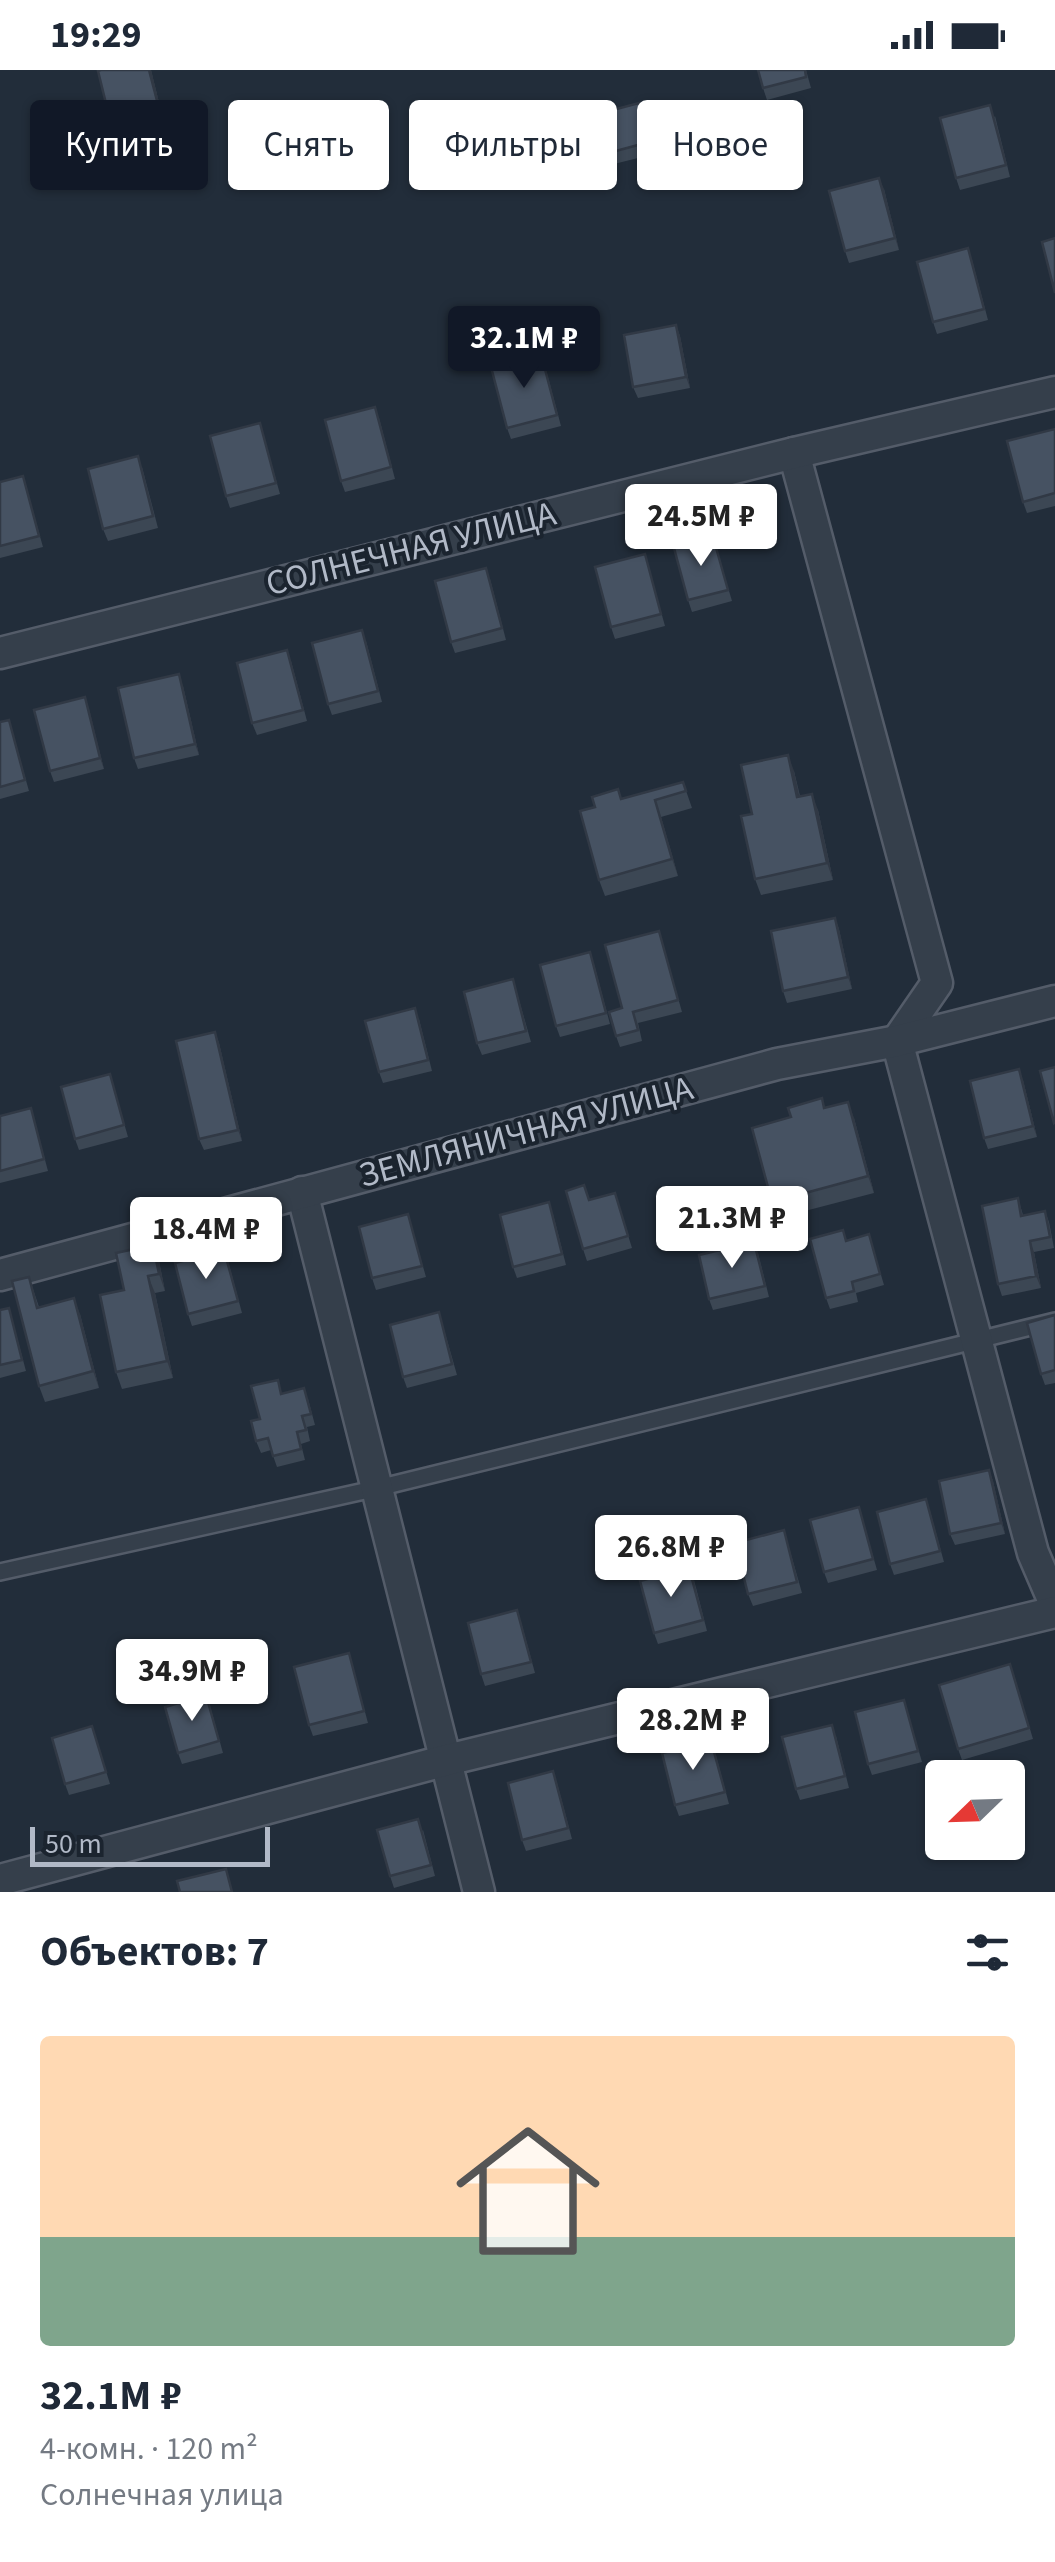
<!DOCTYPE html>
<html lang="ru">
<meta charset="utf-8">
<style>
body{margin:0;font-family:"Source Sans 3",sans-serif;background:#f6f6f7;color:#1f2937;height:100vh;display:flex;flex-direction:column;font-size:38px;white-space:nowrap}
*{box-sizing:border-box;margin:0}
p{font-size:32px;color:#747a83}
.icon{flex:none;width:55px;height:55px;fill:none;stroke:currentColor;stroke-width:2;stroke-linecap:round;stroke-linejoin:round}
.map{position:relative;height:1822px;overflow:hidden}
.details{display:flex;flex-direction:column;background:#fff;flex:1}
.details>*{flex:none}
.guide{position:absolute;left:30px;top:30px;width:995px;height:90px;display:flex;gap:20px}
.needle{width:65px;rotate:247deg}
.fabs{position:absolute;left:925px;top:1690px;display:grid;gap:20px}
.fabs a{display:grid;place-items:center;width:100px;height:100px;border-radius:10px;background:#fff;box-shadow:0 2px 8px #0004;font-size:50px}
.scale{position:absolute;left:30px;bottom:25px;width:240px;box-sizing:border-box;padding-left:10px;border:5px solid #b1b9c7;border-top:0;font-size:28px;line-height:35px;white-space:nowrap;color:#b1b9c7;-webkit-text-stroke:8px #1b242f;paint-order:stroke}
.price{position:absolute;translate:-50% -85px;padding:0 22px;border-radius:10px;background:#fff;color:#222;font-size:32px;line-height:65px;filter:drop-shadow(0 2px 5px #0008)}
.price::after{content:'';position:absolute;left:50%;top:60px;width:30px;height:22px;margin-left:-15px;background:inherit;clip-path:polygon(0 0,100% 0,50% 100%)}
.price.selected{background:#111827;color:#fff}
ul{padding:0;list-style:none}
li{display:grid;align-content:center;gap:20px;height:530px;padding:0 40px}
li+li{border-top:2px solid #e0e1e3}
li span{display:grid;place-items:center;height:310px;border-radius:10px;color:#555}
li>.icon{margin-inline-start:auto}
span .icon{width:180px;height:180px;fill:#fffc;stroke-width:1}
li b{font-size:42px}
h2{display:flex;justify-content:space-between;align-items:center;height:120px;padding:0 40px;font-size:42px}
.chip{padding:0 35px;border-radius:10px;background:#fff;box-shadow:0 2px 8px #0004;font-size:35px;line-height:90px}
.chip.selected{background:#111827;color:#fff}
.status{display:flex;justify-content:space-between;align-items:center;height:70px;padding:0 50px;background:#fff;direction:ltr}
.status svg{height:28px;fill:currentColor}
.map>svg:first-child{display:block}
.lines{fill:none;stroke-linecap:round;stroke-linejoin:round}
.lane-casing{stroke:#545c69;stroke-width:20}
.street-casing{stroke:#545c69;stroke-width:35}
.lane{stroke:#353f4b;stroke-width:15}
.street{stroke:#353f4b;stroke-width:30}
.wall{fill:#3c4754}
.shaded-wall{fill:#313945}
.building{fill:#465262;stroke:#313945;stroke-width:2.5}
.labels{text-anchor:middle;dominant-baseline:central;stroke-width:8;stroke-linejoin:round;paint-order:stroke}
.street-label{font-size:35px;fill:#b1b9c7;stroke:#1b242f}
</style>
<div class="status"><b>19:29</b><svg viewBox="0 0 49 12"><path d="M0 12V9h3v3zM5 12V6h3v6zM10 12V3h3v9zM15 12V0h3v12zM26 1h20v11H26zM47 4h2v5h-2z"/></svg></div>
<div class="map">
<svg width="1055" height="1822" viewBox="0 0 1055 1822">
<rect width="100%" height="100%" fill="#222d3a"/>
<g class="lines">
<defs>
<path id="lane" d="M0 1502 378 1418 1055 1251"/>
<g id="street">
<path d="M794 383 937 913 897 971 1033 1483 1055 1534"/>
<path d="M0 583 794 383 1055 322"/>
<path d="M302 1122 479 1822"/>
<path d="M0 1205 777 994 897 971 1055 931"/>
<path d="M0 1810 447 1690 1055 1542"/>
</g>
</defs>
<use href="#lane" class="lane-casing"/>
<use href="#street" class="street-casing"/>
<use href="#lane" class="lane"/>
<use href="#street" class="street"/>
</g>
<g class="wall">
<path d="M101 0H151L166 61 117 74 113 62Z"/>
<path d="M806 0 811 18 767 30 763 18Z"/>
<path d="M644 45 654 84 594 99 590 88Z"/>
<path d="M995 46 1010 107 960 120 956 108Z"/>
<path d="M884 119 899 180 849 193 845 181Z"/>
<path d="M972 190 988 250 937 264 933 252Z"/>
<path d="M676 255 680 266 690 318 638 328 633 317Z"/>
<path d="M545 296 561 356 511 369 507 358Z"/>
<path d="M379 348 395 409 345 422 341 411Z"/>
<path d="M260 353 280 424 230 438 226 426Z"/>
<path d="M1055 359V436L1027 443 1023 432Z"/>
<path d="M142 397 158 458 108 471 103 459Z"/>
<path d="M23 406 43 477 0 488V412Z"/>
<path d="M713 467 732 531 692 542 688 530Z"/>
<path d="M645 484 665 556 615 569 611 557Z"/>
<path d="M490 509 506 570 455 583 451 572Z"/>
<path d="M366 571 382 632 332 645 328 634Z"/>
<path d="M291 591 307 651 257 665 252 653Z"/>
<path d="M183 616 199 685 138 699 134 688Z"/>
<path d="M85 627 104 699 54 712 50 701Z"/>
<path d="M9 650 29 721 0 729V652Z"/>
<path d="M794 701 800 726 818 740 833 810 761 825 755 809 752 744Z"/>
<path d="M683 712 692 738 661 747 678 806 605 826 599 810 622 729Z"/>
<path d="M835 848 839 859 852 919 787 933 783 921Z"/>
<path d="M659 861 682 942 638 953 642 971 620 977 616 966 622 938Z"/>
<path d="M594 894 610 954 560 967 556 956Z"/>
<path d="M513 909 531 972 482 985 477 973Z"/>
<path d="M419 949 432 1001 383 1013 379 1002Z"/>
<path d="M215 962 219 973 242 1071 204 1080 199 1069Z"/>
<path d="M110 1004 128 1067 79 1080 75 1069Z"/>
<path d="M1023 1010 1037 1067 988 1079 984 1068Z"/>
<path d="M822 1028 825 1038 854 1048 874 1123 778 1148 772 1132 791 1047Z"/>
<path d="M31 1038 48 1101 0 1113V1046Z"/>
<path d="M615 1123 632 1178 587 1191 583 1179 589 1130Z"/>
<path d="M1018 1128 1023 1145 1045 1141 1049 1152 1054 1178 1034 1182 1041 1218 1002 1226 998 1214Z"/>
<path d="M408 1144 426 1207 376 1220 372 1208Z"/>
<path d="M553 1144 566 1195 517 1208 513 1197Z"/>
<path d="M869 1164 884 1215 856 1223 858 1232 830 1239 826 1228 847 1170Z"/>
<path d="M153 1175 159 1191 165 1221 155 1223 173 1308 122 1319 116 1302Z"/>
<path d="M758 1183 769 1227 713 1240 709 1229Z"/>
<path d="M228 1191 242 1243 192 1256 188 1244Z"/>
<path d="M29 1207 39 1237 80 1244 99 1318 45 1332 39 1316Z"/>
<path d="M9 1238 26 1301 0 1308V1240Z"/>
<path d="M439 1242 457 1305 407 1318 403 1307Z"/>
<path d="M1055 1245V1313L1045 1315 1041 1304Z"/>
<path d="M282 1323 308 1329 315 1355 307 1357 310 1371 301 1374 305 1390 277 1397 271 1380 261 1383 256 1371 260 1349Z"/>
<path d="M989 1400 993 1411 1005 1464 955 1475 950 1464Z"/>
<path d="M859 1437 877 1500 828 1513 824 1502Z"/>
<path d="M930 1441 944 1492 894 1505 890 1494Z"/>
<path d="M784 1460 802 1523 753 1536 748 1524Z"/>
<path d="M694 1510 707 1561 658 1574 654 1563Z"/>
<path d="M521 1552 535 1603 485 1616 481 1604Z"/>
<path d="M349 1583 368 1653 313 1666 309 1655Z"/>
<path d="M1014 1605 1033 1669 962 1690 958 1679Z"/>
<path d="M904 1630 922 1692 872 1705 868 1694Z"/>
<path d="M210 1636 223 1683 182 1694 178 1683Z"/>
<path d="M92 1656 110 1714 69 1725 65 1714Z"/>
<path d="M836 1666 849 1718 800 1730 796 1719Z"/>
<path d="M715 1682 729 1734 679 1746 675 1735Z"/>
<path d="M557 1713 572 1769 526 1781 522 1770Z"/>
<path d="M423 1760 435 1806 394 1818 390 1806Z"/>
</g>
<g class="shaded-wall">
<path d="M149 0H151L166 61 162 50Z"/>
<path d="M879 108 884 119 899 180 895 168Z"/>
<path d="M676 255 680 266 690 318 686 307Z"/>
<path d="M179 604 183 616 199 685 195 674Z"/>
<path d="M85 627 89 638 104 699 100 688Z"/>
<path d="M788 685 794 701 803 743 797 727Z"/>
<path d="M812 724 818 740 833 810 827 793Z"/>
<path d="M655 730 661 747 678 806 672 789Z"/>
<path d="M835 848 839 859 852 919 848 907Z"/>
<path d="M215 962 219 973 242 1071 238 1060Z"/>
<path d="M1019 999 1023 1010 1037 1067 1033 1056Z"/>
<path d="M848 1032 854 1048 874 1123 868 1106Z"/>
<path d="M1030 1171 1034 1182 1041 1218 1036 1206Z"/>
<path d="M153 1175 159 1191 165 1221 159 1204Z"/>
<path d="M148 1206 155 1223 173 1308 167 1291Z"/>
<path d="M74 1228 80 1244 99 1318 93 1301Z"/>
<path d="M989 1400 993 1411 1005 1464 1001 1453Z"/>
</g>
<g class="building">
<path d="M101 0H149L162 50 113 62 98 1Z"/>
<path d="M758 0H805L806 7 763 18Z"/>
<path d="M639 33 649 72 590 88 579 49Z"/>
<path d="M990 35 1006 95 956 108 940 48Z"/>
<path d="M879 108 895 168 845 181 829 121Z"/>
<path d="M1055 168V223L1042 172Z"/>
<path d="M968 178 984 239 933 252 917 192Z"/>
<path d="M676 255 686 307 633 317 624 265Z"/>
<path d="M541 284 557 345 507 358 491 297Z"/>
<path d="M375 337 391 397 341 411 325 350Z"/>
<path d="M260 353 276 413 226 426 210 366Z"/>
<path d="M1055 359V423L1023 432 1007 371Z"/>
<path d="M138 386 153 446 103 459 88 399Z"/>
<path d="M23 406 39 466 0 476V412Z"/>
<path d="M713 467 728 520 688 530 674 478Z"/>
<path d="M645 484 661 544 611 557 595 497Z"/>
<path d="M486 498 502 558 451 572 435 511Z"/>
<path d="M362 560 378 621 328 634 312 573Z"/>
<path d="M287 580 303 640 252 653 237 593Z"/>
<path d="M179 604 195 674 134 688 118 618Z"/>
<path d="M85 627 100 688 50 701 34 640Z"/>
<path d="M9 650 25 710 0 717V652Z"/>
<path d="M788 685 797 727 812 724 827 793 755 809 741 746 752 744 741 695Z"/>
<path d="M683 712 686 721 655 730 672 789 599 810 580 741 595 737 592 727 618 719 621 729Z"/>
<path d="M835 848 848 907 783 921 771 861Z"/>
<path d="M659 861 678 930 633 942 638 960 616 966 609 942 622 938 605 875Z"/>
<path d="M590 882 606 943 556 956 540 895Z"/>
<path d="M513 909 526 961 477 973 464 922Z"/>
<path d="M415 938 428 990 379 1002 365 951Z"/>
<path d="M215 962 238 1060 199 1069 176 971Z"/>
<path d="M1055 997V1052L1054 1053 1040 1001Z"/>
<path d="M1019 999 1033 1056 984 1068 970 1011Z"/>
<path d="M110 1004 124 1055 75 1069 61 1017Z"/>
<path d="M822 1028 824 1038 848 1032 868 1106 772 1132 752 1058 791 1047 788 1038Z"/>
<path d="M31 1038 44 1089 0 1101V1046Z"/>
<path d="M584 1115 589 1130 615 1123 628 1166 583 1179 566 1121Z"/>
<path d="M1018 1128 1021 1146 1045 1141 1050 1167 1030 1171 1036 1206 998 1214 982 1136Z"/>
<path d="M549 1132 562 1184 513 1197 500 1145Z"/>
<path d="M408 1144 422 1196 372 1208 359 1157Z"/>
<path d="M843 1160 846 1171 869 1164 880 1204 852 1212 854 1221 826 1228 810 1169Z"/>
<path d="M754 1172 765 1216 709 1229 699 1185Z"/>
<path d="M153 1175 159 1204 148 1206 167 1291 116 1302 100 1225 124 1220 116 1183Z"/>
<path d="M224 1180 238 1231 188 1244 175 1193Z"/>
<path d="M29 1207 37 1238 74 1228 93 1301 39 1316 12 1211Z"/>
<path d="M9 1238 22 1290 0 1295V1240Z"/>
<path d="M439 1242 452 1294 403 1307 390 1255Z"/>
<path d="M1055 1245V1300L1041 1304 1027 1253Z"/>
<path d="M278 1310 281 1324 304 1318 311 1344 302 1346 306 1360 297 1362 301 1379 273 1386 268 1368 256 1371 251 1351 260 1349 251 1316Z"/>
<path d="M989 1400 1001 1453 950 1464 939 1411Z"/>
<path d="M926 1429 940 1481 890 1494 877 1442Z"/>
<path d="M859 1437 873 1489 824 1502 810 1450Z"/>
<path d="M784 1460 797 1512 748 1524 735 1473Z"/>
<path d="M689 1498 703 1550 654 1563 640 1511Z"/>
<path d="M517 1540 531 1592 481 1604 468 1553Z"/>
<path d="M349 1583 364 1641 309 1655 294 1597Z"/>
<path d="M1010 1594 1029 1658 958 1679 939 1615Z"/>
<path d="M206 1625 219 1671 178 1683 165 1637Z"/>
<path d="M904 1630 918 1681 868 1694 855 1642Z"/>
<path d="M832 1655 845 1706 796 1719 782 1667Z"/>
<path d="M92 1656 106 1702 65 1714 52 1668Z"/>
<path d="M711 1671 725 1722 675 1735 662 1683Z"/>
<path d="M553 1701 568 1758 522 1770 508 1713Z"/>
<path d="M418 1749 431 1795 390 1806 377 1760Z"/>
<path d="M226 1799 232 1822H180L177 1811Z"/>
</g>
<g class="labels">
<g class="street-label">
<text transform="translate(411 479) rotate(-14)">СОЛНЕЧНАЯ УЛИЦА</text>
<text transform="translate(526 1062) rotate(-15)">ЗЕМЛЯНИЧНАЯ УЛИЦА</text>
</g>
</g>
</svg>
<div class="fabs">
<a><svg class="needle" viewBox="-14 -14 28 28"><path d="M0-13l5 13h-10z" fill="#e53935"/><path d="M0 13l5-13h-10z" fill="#747a83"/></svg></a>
</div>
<div class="scale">50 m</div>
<b class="price selected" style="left:524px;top:321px">32.1M ₽</b>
<b class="price" style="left:701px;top:499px">24.5M ₽</b>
<b class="price" style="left:732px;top:1201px">21.3M ₽</b>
<b class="price" style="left:206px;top:1212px">18.4M ₽</b>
<b class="price" style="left:671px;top:1530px">26.8M ₽</b>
<b class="price" style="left:192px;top:1654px">34.9M ₽</b>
<b class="price" style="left:693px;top:1703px">28.2M ₽</b>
<div class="guide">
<a class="chip selected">Купить</a>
<a class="chip">Снять</a>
<a class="chip">Фильтры</a>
<a class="chip">Новое</a>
</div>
</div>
<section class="details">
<h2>Объектов: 7<svg class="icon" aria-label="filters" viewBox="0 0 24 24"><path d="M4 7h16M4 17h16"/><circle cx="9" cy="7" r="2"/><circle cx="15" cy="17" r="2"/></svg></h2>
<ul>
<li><span style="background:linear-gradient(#ffd9b3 65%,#7fa58c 0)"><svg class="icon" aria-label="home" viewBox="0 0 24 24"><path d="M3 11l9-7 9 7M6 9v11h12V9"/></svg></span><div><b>32.1M ₽</b><p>4-комн. · 120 m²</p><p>Солнечная улица</p></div></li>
</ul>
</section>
